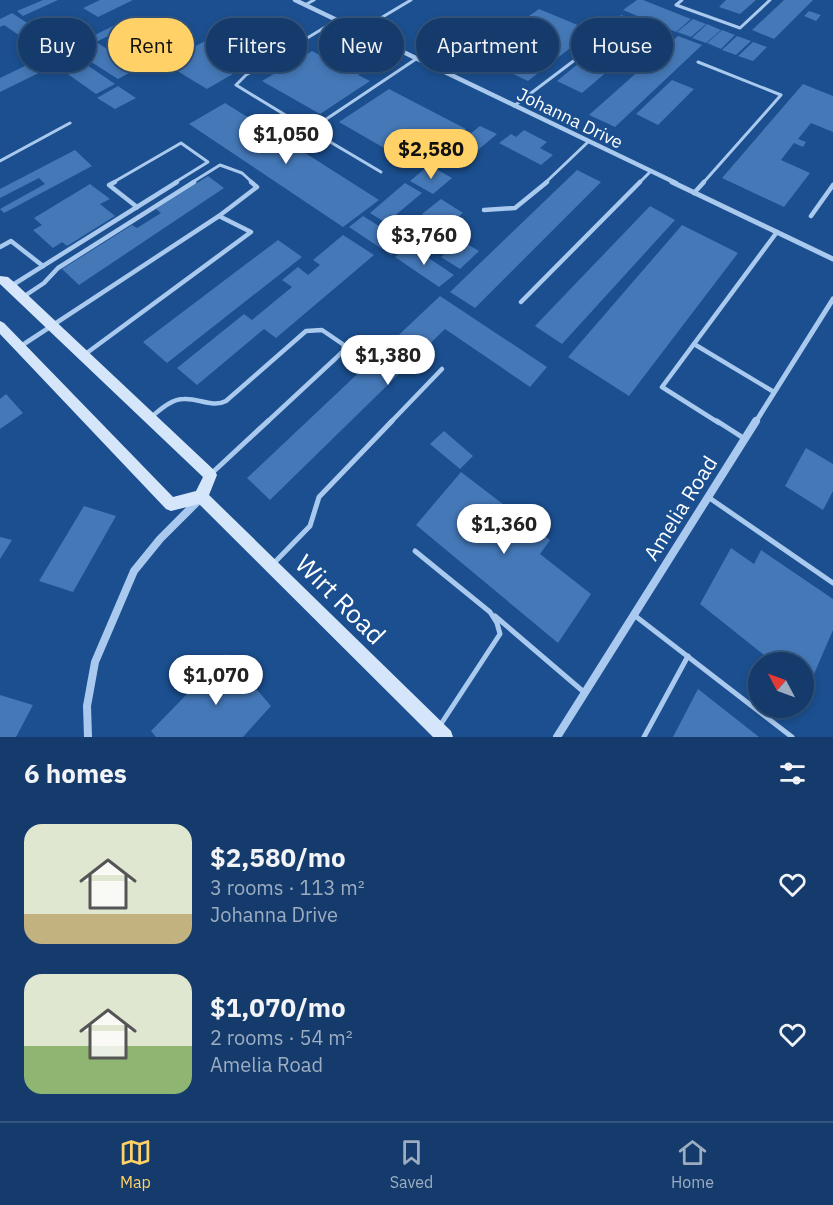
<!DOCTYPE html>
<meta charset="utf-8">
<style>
body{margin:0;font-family:"IBM Plex Sans",sans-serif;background:#214673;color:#f1f3f6;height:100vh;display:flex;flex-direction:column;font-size:22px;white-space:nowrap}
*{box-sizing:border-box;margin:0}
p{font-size:20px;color:#9dadc1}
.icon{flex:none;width:33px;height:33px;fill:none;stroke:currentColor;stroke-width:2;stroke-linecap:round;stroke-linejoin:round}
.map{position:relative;height:737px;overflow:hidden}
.sheet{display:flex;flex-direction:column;background:#143b6b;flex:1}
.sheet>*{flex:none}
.hud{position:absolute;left:18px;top:18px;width:798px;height:54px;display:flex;gap:12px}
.needle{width:39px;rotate:311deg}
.fabs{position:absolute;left:748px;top:652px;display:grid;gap:12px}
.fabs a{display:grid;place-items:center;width:66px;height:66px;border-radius:50%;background:#143b6b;box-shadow:0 3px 9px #0003,0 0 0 2px #33557e;font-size:30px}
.price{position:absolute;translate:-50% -51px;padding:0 14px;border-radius:21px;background:#fff;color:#222;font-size:20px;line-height:39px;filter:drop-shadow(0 2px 3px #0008)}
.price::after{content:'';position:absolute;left:50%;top:36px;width:18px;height:14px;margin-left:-9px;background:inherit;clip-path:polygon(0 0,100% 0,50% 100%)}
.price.selected{background:#ffd166;color:#111}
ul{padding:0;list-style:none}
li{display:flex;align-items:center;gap:18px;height:150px;padding:0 24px}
li span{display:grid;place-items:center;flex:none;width:168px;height:120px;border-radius:18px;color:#555}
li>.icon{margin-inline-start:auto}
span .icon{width:72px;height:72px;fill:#fffc;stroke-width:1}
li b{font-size:26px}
h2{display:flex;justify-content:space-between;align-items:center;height:72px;padding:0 24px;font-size:26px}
.chip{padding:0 21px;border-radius:27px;background:#143b6b;box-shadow:0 3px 9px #0003,0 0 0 2px #33557e;font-size:21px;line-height:54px}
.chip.selected{background:#ffd166;color:#111}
.tab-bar{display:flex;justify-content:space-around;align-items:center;height:84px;border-top:2px solid #33557e;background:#143b6b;font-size:16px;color:#9dadc1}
.tab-bar a{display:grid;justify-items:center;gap:3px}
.tab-bar .selected{color:#ffd166}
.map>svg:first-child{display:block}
.building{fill:#4478b7}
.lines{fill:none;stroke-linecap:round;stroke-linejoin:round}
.service-far2{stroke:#a9c9ee;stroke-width:3}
.service-far1{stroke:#a9c9ee;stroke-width:4.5}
.service{stroke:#a9c9ee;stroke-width:5}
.minor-far2{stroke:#a9c9ee;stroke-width:4.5}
.minor-far1{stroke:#a9c9ee;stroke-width:5}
.minor{stroke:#a9c9ee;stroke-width:8}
.secondary{fill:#d6e6fa;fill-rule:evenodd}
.labels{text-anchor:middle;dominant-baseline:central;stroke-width:4.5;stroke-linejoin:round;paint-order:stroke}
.far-street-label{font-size:18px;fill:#fff;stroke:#1b4f8f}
.street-label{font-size:21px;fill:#fff;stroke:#1b4f8f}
.near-street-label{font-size:26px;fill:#fff;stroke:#1b4f8f}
</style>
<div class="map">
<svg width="833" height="737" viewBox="0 0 833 737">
<rect width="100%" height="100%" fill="#1b4f8f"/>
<g class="building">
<path d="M43 0H58L23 16 17 11Z"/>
<path d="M100 0H133L98 17 83 8Z"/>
<path d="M637 0H643L691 19 676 32 623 10Z"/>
<path d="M726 0H756L740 14 719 7Z"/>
<path d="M784 0H813L774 39 752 30Z"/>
<path d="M539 9 592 31 528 81 473 55Z"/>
<path d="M809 11 821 15 816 21 804 16Z"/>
<path d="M12 13 62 46 47 54 4 25 0 27V19Z"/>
<path d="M621 15 657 29 582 93 557 81 595 50 583 45Z"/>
<path d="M250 17 293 39 207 89 164 63Z"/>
<path d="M693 19 706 24 691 37 677 32Z"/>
<path d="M117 24 125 28 96 42 138 68 118 79 69 48Z"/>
<path d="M707 24 721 30 706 43 692 38Z"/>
<path d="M722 30 735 35 721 49 707 43Z"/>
<path d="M678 36 702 45 615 127 589 115Z"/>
<path d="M737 36 751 41 736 55 722 50Z"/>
<path d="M753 42 767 47 753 61 738 56Z"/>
<path d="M62 48 115 84 96 94 55 65 0 92V78Z"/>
<path d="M312 51 324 57 334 51 368 69 358 75 370 81 320 114 262 81Z"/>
<path d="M672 80 694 89 658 125 636 114Z"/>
<path d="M803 84 833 96V132L811 123 798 139 806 142 803 147 794 143 781 160 810 173 784 207 722 178Z"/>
<path d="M118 86 136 98 115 109 97 98Z"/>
<path d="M389 89 466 129 417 167 339 122Z"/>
<path d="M225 103 298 149 273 166 299 149 379 200 343 227 189 124Z"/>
<path d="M480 126 497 134 460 165 445 157 454 150 451 149Z"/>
<path d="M524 130 547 142 540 148 553 155 541 165 499 143 511 134 516 137Z"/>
<path d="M75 150 92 166 4 213 0 209 45 184 39 178 0 198V189Z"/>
<path d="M429 165 452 178 433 194 410 181Z"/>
<path d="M577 170 601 182 475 308 450 292Z"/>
<path d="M208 176 224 188 79 285 62 269 132 225 137 228 161 213 156 209Z"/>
<path d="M405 183 422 193 386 223 370 213Z"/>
<path d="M90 184 110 199 100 204 115 216 67 246 62 242 53 248 33 230 42 225 34 218Z"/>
<path d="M441 199 463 213 445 228 422 214Z"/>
<path d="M650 206 675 220 562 344 535 326Z"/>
<path d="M363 216 406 243 391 255 349 227Z"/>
<path d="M682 225 738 253 629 396 568 357Z"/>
<path d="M343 235 374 255 276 338 264 329 197 385 177 368 244 314 252 320 292 287 282 280 298 267 308 275 320 265 313 260Z"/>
<path d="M278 240 302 257 167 363 143 342Z"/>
<path d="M460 240 479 251 460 269 441 257Z"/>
<path d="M409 245 454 275 439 287 395 257Z"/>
<path d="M440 296 547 367 530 387 445 329 270 500 247 478Z"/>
<path d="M6 394 23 413 0 429V399Z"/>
<path d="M444 431 473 456 460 469 430 444Z"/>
<path d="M806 448 833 464V491L823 510 785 486Z"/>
<path d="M461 472 550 540 540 554 591 594 558 643 416 525Z"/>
<path d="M84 506 116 516 73 592 39 581Z"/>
<path d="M0 537 12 540 0 559Z"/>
<path d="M731 548 754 564 761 550 833 599V630L808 688 804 685V663H774L700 604Z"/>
<path d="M226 654 271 706 243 737H156L151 731Z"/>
<path d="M698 689 759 737H673Z"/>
<path d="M0 695 33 705 16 737H0Z"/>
</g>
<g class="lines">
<g class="service-far2">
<path d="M682 0 676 5 740 28 770 0"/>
<path d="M305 5 314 0"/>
<path d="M359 31 411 0"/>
<path d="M698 62 781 95 703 183"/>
<path d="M514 106 588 50"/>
<path d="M310 130 236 85 246 75 337 20"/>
<path d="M0 161 70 123"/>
<path d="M381 172 310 130 416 59"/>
<path d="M112 183 181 143 208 162 174 183"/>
<path d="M191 183 220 165 242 173 253 183"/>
<path d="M545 183 588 142"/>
<path d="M639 183 650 172"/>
</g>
<g class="service-far1">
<path d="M115 182 109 185 137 207"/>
<path d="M694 193 704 182"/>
<path d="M137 207 177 182"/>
<path d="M484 210 515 208 547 182"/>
<path d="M219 216 257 187 251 182"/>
<path d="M811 216 833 185"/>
<path d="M0 247 11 241 43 266"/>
<path d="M11 286 137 207"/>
<path d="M23 297 44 283 58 268 194 182"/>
<path d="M521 302 640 182"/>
<path d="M694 344 774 392"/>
<path d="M21 346 219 216 251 232 84 355"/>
<path d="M151 417C160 410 171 399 184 399 198 398 213 408 226 401L306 331 322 330 344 345 343 351 336 358 266 423"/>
<path d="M390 423 442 369"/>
<path d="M719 423 662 387 777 232"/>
</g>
<g class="service">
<path d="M717 421 745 439"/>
<path d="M212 473 268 421"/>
<path d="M708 497 833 583"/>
<path d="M415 551 490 612 497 623 500 634 439 727"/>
<path d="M273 564 310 526 319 497 392 421"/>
<path d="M634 615 792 737"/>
<path d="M495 616 585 693"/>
<path d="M644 737 688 656"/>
</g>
<path class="minor-far2" d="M295 0 676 183"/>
<g class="minor-far1">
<path d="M672 182 833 259"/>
<path d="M755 423 833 299"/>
</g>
<g class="minor">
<path d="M88 737 87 706 95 662 134 571 160 539 198 501"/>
<path d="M557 737 756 421"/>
</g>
<path class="secondary" d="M0 276 8 277 15 283 215 471 217 475 209 495 451 731 453 737H433L199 504 171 511 166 509 0 334V321L4 323 173 497 196 491 203 477 0 284Z"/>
</g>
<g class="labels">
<g class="far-street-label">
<text transform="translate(570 118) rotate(26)">Johanna Drive</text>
</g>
<g class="street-label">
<text transform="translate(680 508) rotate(-58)">Amelia Road</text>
</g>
<g class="near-street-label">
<text transform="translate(341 599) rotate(45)">Wirt Road</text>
</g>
</g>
</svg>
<div class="fabs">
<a><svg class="needle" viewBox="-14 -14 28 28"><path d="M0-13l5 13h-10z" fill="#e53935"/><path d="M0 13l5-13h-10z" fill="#9dadc1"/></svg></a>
</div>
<b class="price" style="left:286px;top:165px">$1,050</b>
<b class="price selected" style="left:431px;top:180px">$2,580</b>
<b class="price" style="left:424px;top:266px">$3,760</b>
<b class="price" style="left:388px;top:386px">$1,380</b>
<b class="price" style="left:504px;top:555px">$1,360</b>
<b class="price" style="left:216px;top:706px">$1,070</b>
<div class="hud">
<a class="chip">Buy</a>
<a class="chip selected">Rent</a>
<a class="chip">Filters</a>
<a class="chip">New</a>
<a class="chip">Apartment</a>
<a class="chip">House</a>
</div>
</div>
<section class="sheet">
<h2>6 homes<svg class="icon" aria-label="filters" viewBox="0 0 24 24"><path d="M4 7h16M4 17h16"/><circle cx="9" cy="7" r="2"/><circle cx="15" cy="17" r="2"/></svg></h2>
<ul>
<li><span style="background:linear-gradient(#dfe7d0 75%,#c2b280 0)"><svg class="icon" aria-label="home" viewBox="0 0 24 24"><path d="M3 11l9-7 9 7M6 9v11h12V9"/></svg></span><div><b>$2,580/mo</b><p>3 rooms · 113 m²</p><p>Johanna Drive</p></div><svg class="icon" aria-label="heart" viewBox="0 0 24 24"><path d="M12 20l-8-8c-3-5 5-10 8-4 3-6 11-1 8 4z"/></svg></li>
<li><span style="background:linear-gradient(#dfe7d0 60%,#8fb573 0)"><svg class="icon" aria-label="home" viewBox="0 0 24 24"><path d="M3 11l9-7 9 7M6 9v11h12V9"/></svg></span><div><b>$1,070/mo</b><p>2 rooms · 54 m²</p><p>Amelia Road</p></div><svg class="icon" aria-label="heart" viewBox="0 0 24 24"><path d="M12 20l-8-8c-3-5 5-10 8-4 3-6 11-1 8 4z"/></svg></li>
</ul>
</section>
<nav class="tab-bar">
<a class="selected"><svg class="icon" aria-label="map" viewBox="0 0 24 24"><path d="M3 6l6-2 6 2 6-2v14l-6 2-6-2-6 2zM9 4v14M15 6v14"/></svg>Map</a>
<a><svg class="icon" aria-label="saved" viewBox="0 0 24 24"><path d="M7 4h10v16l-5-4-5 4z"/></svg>Saved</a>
<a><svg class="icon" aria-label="home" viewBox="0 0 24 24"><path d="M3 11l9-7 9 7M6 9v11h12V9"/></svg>Home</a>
</nav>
